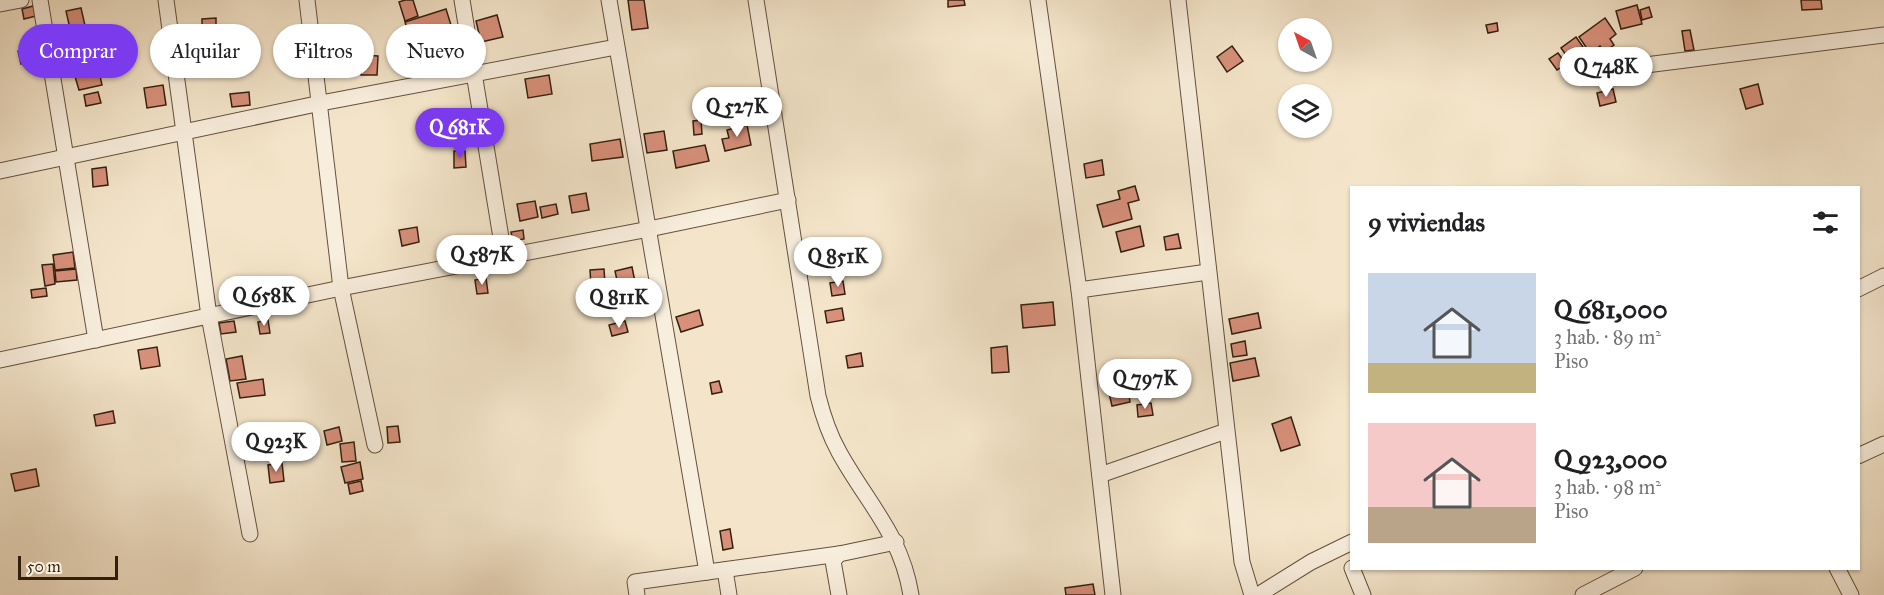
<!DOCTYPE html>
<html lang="es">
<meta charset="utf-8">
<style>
body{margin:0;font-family:"IM FELL Great Primer",serif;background:#f2f2f2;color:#202124;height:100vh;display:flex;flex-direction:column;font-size:22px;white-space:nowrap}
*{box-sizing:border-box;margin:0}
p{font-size:20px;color:#757577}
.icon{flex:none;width:33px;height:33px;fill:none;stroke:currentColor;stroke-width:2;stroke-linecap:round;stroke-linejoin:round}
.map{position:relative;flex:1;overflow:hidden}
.details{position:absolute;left:1350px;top:186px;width:510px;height:384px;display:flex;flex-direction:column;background:#fff;border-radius:0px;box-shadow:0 2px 4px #0004}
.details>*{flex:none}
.hud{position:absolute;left:18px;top:24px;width:570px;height:54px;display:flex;gap:12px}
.needle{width:39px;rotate:320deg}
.buttons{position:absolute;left:1278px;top:18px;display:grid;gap:12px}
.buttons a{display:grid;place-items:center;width:54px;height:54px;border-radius:50%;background:#fff;box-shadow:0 2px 4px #0004;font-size:30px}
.scale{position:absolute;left:18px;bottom:15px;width:100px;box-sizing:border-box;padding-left:6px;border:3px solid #331f0e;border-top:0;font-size:16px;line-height:21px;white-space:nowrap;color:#331f0e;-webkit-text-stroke:4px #f8eedd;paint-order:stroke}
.price{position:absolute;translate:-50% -51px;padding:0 14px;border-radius:21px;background:#fff;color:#222;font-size:20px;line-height:39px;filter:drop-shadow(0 2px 3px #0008)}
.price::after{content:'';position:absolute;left:50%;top:36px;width:18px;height:14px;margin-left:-9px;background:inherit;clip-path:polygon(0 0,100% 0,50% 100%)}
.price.on{background:#7c3aed;color:#fff}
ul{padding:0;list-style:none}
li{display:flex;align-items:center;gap:18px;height:150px;padding:0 18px}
li span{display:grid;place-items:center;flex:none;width:168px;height:120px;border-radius:0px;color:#555}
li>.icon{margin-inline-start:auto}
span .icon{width:72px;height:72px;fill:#fffc;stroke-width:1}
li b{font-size:26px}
h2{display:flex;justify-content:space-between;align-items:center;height:72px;padding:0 18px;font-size:26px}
.pill{padding:0 21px;border-radius:27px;background:#fff;box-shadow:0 2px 4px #0004;font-size:21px;line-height:54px}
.pill.on{background:#7c3aed;color:#fff}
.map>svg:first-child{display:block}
.building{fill:#d8907b;stroke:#331f0e;stroke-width:1.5}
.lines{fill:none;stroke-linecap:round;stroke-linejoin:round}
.minor-casing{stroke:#63503d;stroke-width:17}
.minor{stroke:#f8eedd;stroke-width:15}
</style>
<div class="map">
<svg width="1884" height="595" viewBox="0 0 1884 595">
<rect width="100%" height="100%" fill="#f4e5ca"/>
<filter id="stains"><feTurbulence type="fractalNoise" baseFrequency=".00333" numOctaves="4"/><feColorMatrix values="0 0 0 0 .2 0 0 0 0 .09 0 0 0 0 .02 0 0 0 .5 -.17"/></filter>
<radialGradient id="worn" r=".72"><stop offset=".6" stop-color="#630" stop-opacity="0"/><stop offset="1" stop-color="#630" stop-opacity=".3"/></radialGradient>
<g class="building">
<path d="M405 0H413L418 16 405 21 399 2Z"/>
<path d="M628 0H644L648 28 632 30Z"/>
<path d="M948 0H964L965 5 948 7Z"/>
<path d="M1801 0H1821L1822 9 1802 10Z"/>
<path d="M1637 5 1642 24 1621 29 1616 11Z"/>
<path d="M33 6 36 16 24 19 22 9Z"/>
<path d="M1649 7 1652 17 1642 20 1640 10Z"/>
<path d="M81 8 86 30 71 33 66 11Z"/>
<path d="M446 9 451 25 410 38 405 22Z"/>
<path d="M497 15 503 37 481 42 476 21Z"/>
<path d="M216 18V31H202V19Z"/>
<path d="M1605 18 1616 34 1610 39 1614 45 1604 52 1600 46 1590 53 1579 37Z"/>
<path d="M1497 23 1498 31 1488 33 1486 25Z"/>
<path d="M445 29 450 43 429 50 425 35Z"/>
<path d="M1690 30 1694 50 1685 51 1682 31Z"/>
<path d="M1576 37 1588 54 1573 65 1561 48Z"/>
<path d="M212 44 215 69 187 72 185 47Z"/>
<path d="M1232 46 1243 61 1227 72 1217 57Z"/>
<path d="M33 47 37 59 21 64 18 51Z"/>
<path d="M1558 53 1566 64 1557 70 1549 59Z"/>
<path d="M362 55 378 56 377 75H361Z"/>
<path d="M98 67 102 85 79 90 74 73Z"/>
<path d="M549 75 552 94 528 98 525 79Z"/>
<path d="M1758 84 1763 104 1746 109 1740 89Z"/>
<path d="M163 85 166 105 147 108 144 88Z"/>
<path d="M1613 89 1616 102 1600 106 1597 93Z"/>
<path d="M98 92 101 103 86 106 84 95Z"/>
<path d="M249 92 250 105 232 107 230 94Z"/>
<path d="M701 120 702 134 694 135 693 121Z"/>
<path d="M747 125 751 145 725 151 722 139 729 138 727 130Z"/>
<path d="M664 131 667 150 647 153 644 134Z"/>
<path d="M620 139 623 157 592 161 590 144Z"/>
<path d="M705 145 709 161 676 168 673 151Z"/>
<path d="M454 151H465L466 167 454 168Z"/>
<path d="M1102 160 1104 175 1086 178 1084 164Z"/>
<path d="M106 167 108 185 93 187 92 169Z"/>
<path d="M1135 186 1139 200 1128 203 1132 219 1103 227 1097 205 1120 199 1118 191Z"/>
<path d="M586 193 589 210 572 213 569 196Z"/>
<path d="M535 201 538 217 520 221 517 204Z"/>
<path d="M556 204 558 214 542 218 540 207Z"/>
<path d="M1140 226 1144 246 1121 252 1116 232Z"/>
<path d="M417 227 419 242 402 246 399 230Z"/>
<path d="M523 230 524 239 513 241 511 232Z"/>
<path d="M1178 234 1181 248 1166 250 1164 237Z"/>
<path d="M73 252 75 268 55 270 53 255Z"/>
<path d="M53 264 55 284 45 286 42 265Z"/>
<path d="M632 267 635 282 618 285 615 271Z"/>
<path d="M76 269 77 280 56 282 55 271Z"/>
<path d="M604 269 605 284 591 285 590 270Z"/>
<path d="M486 278 488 293 477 294 475 280Z"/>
<path d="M843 281 845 294 832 296 830 283Z"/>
<path d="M46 288 47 296 32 298 31 290Z"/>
<path d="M626 298 629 315 616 318 613 300Z"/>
<path d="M1053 302 1055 325 1023 328 1021 305Z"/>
<path d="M842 308 844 320 827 323 825 311Z"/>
<path d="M699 310 703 325 681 332 676 317Z"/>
<path d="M1258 313 1261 328 1232 334 1229 319Z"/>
<path d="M268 320 270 333 260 334 258 322Z"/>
<path d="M234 321 236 332 221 334 219 323Z"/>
<path d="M625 321 628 332 612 336 609 325Z"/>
<path d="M1245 341 1247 355 1233 357 1231 344Z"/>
<path d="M1007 346 1009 372 992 373 991 348Z"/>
<path d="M157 347 160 366 141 369 138 350Z"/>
<path d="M861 353 863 366 848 368 846 356Z"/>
<path d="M242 356 246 379 230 381 226 359Z"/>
<path d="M1255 358 1259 376 1233 381 1230 363Z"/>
<path d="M1172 378 1174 388 1166 390 1164 380Z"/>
<path d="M263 379 265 395 240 398 237 383Z"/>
<path d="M719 381 722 392 712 394 710 383Z"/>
<path d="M1128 389 1130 402 1112 406 1109 393Z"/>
<path d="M1151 403 1153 415 1138 417 1137 405Z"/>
<path d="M113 411 115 423 96 426 94 415Z"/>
<path d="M1291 417 1300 445 1281 451 1272 424Z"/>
<path d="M398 426 400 442 388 443 387 427Z"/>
<path d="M339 427 342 441 327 445 324 431Z"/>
<path d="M354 442 356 461 342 462 340 444Z"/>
<path d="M360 462 363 479 345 483 341 467Z"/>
<path d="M282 463 284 481 270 483 268 465Z"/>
<path d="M36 469 39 486 15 491 11 474Z"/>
<path d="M361 481 363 491 350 494 348 484Z"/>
<path d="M730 529 733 548 723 550 720 531Z"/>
<path d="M1093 584 1095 595H1066L1065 588Z"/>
</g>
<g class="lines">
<defs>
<g id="minor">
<path d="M40 0 96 340"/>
<path d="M166 0 209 316 250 534"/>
<path d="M307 0 341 288 375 445"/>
<path d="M462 0 504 256"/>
<path d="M609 0 707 572"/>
<path d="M756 0 818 396C823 416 829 434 839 452 867 503 901 534 911 595"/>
<path d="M1038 0 1079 290 1113 595"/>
<path d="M1178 0 1242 562 1252 595"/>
<path d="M0 4 21 0"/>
<path d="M1582 73 1884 35"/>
<path d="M0 171 321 103 616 47"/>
<path d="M1858 289 1884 276"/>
<path d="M1079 290 1208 272"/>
<path d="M0 360 341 288 649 229 788 200"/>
<path d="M1858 456 1884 444"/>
<path d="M1100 475 1226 431"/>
<path d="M839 554 833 561 839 595"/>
<path d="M1352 568 1363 595"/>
<path d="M1837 568 1851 595"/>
<path d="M725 570 729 595"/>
<path d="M637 595 635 582 839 554 896 542"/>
<path d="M1258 595 1311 562 1352 542"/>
<path d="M1583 595 1635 568"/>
</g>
</defs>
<use href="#minor" class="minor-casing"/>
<use href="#minor" class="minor"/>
</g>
<rect width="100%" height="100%" filter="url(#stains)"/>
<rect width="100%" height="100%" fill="url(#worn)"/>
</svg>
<div class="buttons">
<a><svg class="needle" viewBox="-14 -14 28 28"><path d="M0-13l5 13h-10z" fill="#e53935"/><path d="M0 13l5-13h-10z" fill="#757577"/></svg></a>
<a><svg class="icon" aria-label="layers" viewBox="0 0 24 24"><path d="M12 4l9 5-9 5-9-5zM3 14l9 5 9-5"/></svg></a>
</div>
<div class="scale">50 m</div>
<b class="price" style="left:1606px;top:98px">Q 748K</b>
<b class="price" style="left:737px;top:138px">Q 527K</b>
<b class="price on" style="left:460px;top:159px">Q 681K</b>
<b class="price" style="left:482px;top:286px">Q 587K</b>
<b class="price" style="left:838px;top:288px">Q 851K</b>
<b class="price" style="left:264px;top:327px">Q 658K</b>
<b class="price" style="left:619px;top:329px">Q 811K</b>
<b class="price" style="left:1145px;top:410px">Q 797K</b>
<b class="price" style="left:276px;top:473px">Q 923K</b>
<div class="hud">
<a class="pill on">Comprar</a>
<a class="pill">Alquilar</a>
<a class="pill">Filtros</a>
<a class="pill">Nuevo</a>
</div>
<section class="details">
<h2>9 viviendas<svg class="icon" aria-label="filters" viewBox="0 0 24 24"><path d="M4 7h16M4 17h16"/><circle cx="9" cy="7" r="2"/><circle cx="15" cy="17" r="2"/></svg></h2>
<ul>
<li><span style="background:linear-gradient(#c9d6e8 75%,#c2b280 0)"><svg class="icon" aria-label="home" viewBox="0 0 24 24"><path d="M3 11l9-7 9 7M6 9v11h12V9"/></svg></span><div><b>Q 681,000</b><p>3 hab. · 89 m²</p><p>Piso</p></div></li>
<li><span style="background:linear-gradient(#f6c9c9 70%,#b9a48a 0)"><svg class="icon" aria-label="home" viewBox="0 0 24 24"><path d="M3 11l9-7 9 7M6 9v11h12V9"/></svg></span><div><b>Q 923,000</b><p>3 hab. · 98 m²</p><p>Piso</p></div></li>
</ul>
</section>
</div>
